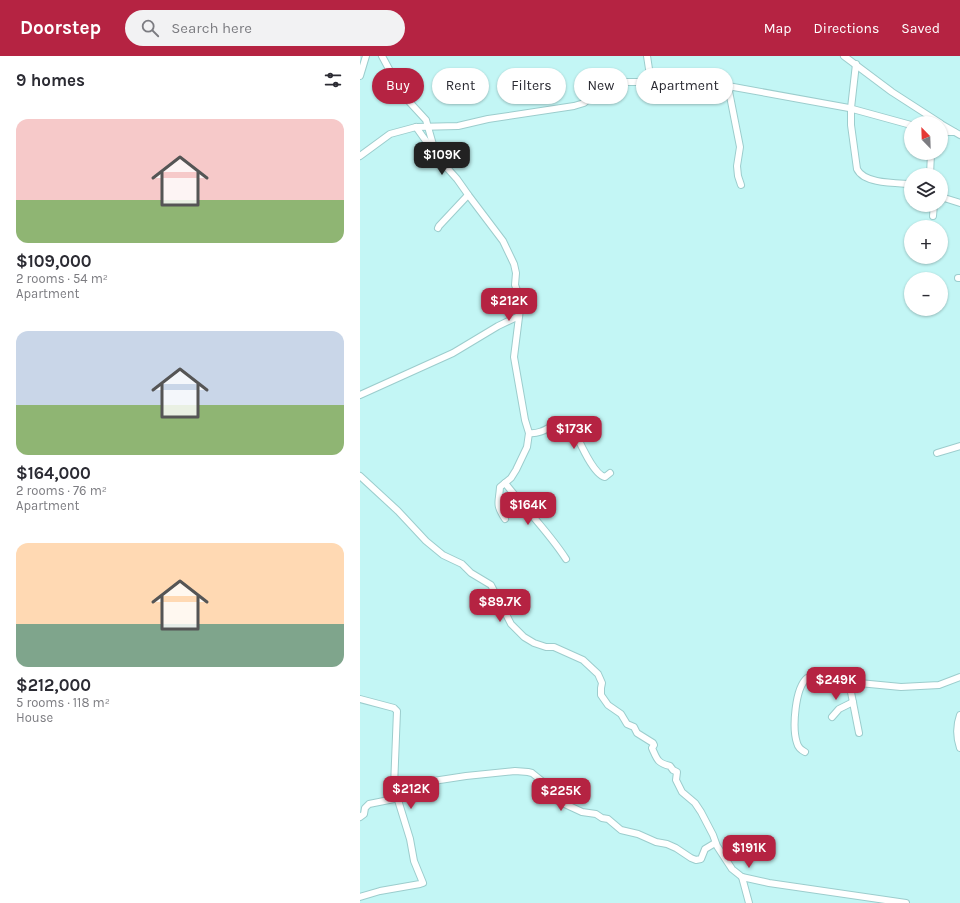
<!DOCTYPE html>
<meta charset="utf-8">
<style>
body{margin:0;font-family:Karla,sans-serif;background:#f2f2f3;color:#2b2b33;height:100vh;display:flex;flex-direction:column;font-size:15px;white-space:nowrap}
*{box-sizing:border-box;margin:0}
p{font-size:13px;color:#7c7c81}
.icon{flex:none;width:22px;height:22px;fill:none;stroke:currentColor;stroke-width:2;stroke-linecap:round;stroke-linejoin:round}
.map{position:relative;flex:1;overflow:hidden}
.side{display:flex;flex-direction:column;background:#fff;width:360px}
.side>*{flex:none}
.hud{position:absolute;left:12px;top:12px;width:380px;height:36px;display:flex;gap:8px}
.needle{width:26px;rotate:337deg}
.controls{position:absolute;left:544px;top:60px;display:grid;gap:8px}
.controls a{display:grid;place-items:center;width:44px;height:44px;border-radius:50%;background:#fff;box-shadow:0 1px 3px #0004;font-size:20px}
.price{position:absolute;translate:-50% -34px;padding:0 9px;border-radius:8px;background:#b52342;color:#fff;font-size:13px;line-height:26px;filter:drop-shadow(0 1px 2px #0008)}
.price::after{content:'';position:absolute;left:50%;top:24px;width:12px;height:9px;margin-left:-6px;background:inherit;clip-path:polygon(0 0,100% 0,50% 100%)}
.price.active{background:#222;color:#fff}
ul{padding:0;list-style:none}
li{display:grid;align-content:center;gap:8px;height:212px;padding:0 16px}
li span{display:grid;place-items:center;height:124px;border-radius:12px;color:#555}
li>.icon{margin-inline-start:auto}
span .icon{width:72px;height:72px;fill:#fffc;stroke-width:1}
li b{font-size:17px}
h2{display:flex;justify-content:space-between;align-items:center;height:48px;padding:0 16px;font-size:17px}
.chip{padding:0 14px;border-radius:18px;background:#fff;box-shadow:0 1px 3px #0004;font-size:14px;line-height:36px}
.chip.active{background:#b52342;color:#fff}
header{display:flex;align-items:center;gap:24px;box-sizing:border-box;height:56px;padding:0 20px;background:#b52342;color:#fff}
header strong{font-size:19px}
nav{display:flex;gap:22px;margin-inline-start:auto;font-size:14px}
.search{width:280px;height:36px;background:#f2f2f3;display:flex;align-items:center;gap:10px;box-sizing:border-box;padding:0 14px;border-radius:22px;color:#7c7c81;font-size:15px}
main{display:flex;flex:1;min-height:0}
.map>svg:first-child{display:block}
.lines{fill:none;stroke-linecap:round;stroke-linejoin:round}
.minor-casing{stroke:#9ccdcd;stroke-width:8}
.minor{stroke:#fff;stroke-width:6}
</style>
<header>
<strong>Doorstep</strong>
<div class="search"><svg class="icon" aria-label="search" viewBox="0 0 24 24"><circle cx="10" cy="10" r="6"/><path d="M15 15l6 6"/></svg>Search here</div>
<nav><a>Map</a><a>Directions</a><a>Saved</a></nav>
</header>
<main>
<section class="side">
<h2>9 homes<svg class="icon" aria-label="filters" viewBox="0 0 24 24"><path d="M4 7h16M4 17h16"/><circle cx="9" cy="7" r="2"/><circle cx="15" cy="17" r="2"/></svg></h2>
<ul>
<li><span style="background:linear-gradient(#f6c9c9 65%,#8fb573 0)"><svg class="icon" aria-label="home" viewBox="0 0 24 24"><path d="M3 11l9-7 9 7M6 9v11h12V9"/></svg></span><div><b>$109,000</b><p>2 rooms · 54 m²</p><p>Apartment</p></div></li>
<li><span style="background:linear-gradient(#c9d6e8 60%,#8fb573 0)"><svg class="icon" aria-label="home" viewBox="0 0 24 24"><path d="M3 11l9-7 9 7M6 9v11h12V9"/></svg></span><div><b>$164,000</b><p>2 rooms · 76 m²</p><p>Apartment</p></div></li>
<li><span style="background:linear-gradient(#ffd9b3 65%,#7fa58c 0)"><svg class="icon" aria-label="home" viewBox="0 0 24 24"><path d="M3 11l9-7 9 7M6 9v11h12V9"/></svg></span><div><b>$212,000</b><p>5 rooms · 118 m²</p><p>House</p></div></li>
</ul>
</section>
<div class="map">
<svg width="600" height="847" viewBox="0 0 600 847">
<rect width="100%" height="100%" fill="#c3f6f5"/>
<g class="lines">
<defs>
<g id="minor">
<path d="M22 0 43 39 66 64 74 92 80 104 97 123 109 140 143 185 154 208 156 217 155 229 161 245 154 301 165 364 169 377 167 391 156 414 151 422 140 431C139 448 135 447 145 463"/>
<path d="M287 0 291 26"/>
<path d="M484 0 532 36 580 67"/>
<path d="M496 8 491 52V69L497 113C504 128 536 127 551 128"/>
<path d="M0 20 6 0"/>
<path d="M368 30 380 91 377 110 378 120 381 129"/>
<path d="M581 68 600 79"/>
<path d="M56 71 66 85 74 92"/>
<path d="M581 76H594"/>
<path d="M0 100 30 78 56 71 98 70 128 63 214 50 224 47 231 41 233 33 235 28 243 26H303L332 23 346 25 368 30 489 52 551 69"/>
<path d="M570 119 571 97"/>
<path d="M581 141 600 147"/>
<path d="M573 160 574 149"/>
<path d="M78 172 79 170 108 139"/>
<path d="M598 222H600"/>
<path d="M0 339 93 297 138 270 159 260"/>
<path d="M169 377C184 379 195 365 208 365L211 367C217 380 232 418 245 421L250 417"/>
<path d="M577 397 600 390"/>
<path d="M0 420 38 455 66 485 83 499 102 508 111 517 131 529 151 568 164 581 174 587 186 591H194L223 604 238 618 242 627 241 632V639L248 649 261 658 267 668 274 671 277 677 293 687 294 689 292 692C297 703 297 707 310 710L313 714 317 716 316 724 322 736 335 747 341 756 353 779 357 790 372 813 382 821 409 827 546 847"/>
<path d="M145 427C165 453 188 475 206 503"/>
<path d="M489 626 499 677"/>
<path d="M0 643 34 652 37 655 34 731 50 783 54 805 63 827 60 828 20 835 0 841"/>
<path d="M600 659C596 670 596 680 600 692"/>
<path d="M472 661 479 653 493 646"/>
<path d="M445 696C441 694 438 691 437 687 432 672 435 632 447 622L541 631 579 629 600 621"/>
<path d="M34 731 106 720 155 715 168 716 172 717 187 729 194 743 222 756 236 758 242 762 248 763 261 774 278 778 296 786 307 788 316 792 331 802 336 804 341 803 345 793 355 787"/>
<path d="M0 761 4 758 5 752 9 748 34 743 37 741"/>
<path d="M382 821 389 847"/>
</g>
</defs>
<use href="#minor" class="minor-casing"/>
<use href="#minor" class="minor"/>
</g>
</svg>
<div class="controls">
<a><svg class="needle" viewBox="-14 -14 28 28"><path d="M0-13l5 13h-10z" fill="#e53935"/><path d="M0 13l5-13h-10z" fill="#7c7c81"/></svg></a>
<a><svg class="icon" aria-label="layers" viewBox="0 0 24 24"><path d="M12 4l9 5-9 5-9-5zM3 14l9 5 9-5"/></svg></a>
<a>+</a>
<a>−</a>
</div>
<b class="price active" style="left:82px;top:120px">$109K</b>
<b class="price" style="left:149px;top:266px">$212K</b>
<b class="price" style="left:214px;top:394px">$173K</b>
<b class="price" style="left:168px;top:470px">$164K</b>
<b class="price" style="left:140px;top:567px">$89.7K</b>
<b class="price" style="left:476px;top:645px">$249K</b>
<b class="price" style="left:51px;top:754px">$212K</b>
<b class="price" style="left:201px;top:756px">$225K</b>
<b class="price" style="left:389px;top:813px">$191K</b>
<div class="hud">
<a class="chip active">Buy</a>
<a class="chip">Rent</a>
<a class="chip">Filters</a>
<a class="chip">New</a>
<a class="chip">Apartment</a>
</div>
</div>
</main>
